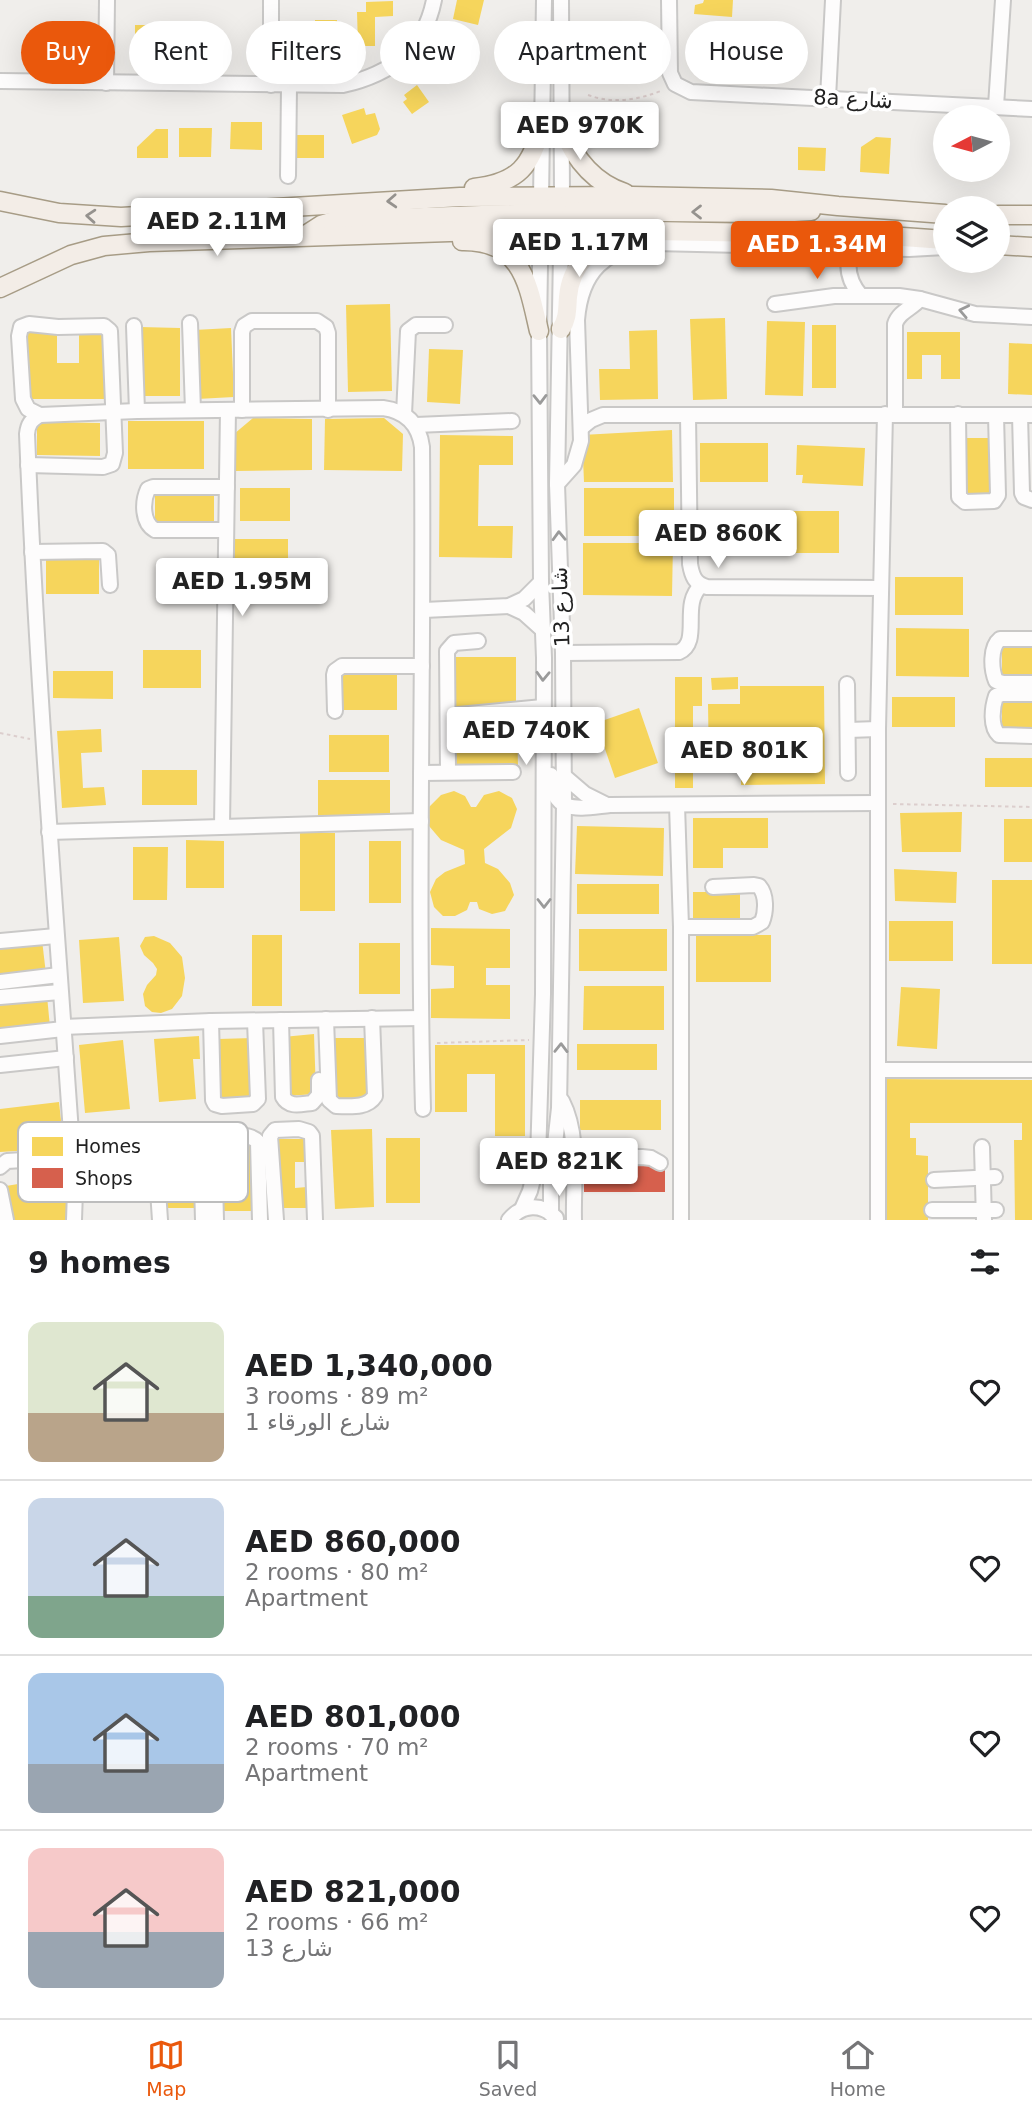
<!DOCTYPE html>
<meta charset="utf-8">
<style>
body{margin:0;font-family:"DejaVu Sans",Vazirmatn,sans-serif;background:#f2f2f2;color:#202124;height:100vh;display:flex;flex-direction:column;font-size:26px;white-space:nowrap}
*{box-sizing:border-box;margin:0}
p{font-size:23px;color:#757577}
.icon{flex:none;width:38px;height:38px;fill:none;stroke:currentColor;stroke-width:2;stroke-linecap:round;stroke-linejoin:round}
.map{position:relative;height:1220px;overflow:hidden}
.side{display:flex;flex-direction:column;background:#fff;flex:1}
.side>*{flex:none}
.banner{position:absolute;left:21px;top:21px;width:990px;height:63px;display:flex;gap:14px}
.needle{width:46px;rotate:264deg}
.controls{position:absolute;left:933px;top:105px;display:grid;gap:14px}
.controls a{display:grid;place-items:center;width:77px;height:77px;border-radius:50%;background:#fff;box-shadow:0 7px 28px #0002;font-size:35px}
.price{position:absolute;translate:-50% -60px;padding:0 16px;border-radius:7px;background:#fff;color:#222;font-size:23px;line-height:46px;filter:drop-shadow(0 2px 4px #0008)}
.price::after{content:'';position:absolute;left:50%;top:42px;width:21px;height:16px;margin-left:-10px;background:inherit;clip-path:polygon(0 0,100% 0,50% 100%)}
.price.active{background:#ea580c;color:#fff}
ul{padding:0;list-style:none}
li{display:flex;align-items:center;gap:21px;height:175px;padding:0 28px}
li+li{border-top:2px solid #e0e0e0}
li span{display:grid;place-items:center;flex:none;width:196px;height:140px;border-radius:14px;color:#555}
li>.icon{margin-inline-start:auto}
span .icon{width:84px;height:84px;fill:#fffc;stroke-width:1}
li b{font-size:30px}
h2{display:flex;justify-content:space-between;align-items:center;height:84px;padding:0 28px;font-size:30px}
.pill{padding:0 24px;border-radius:32px;background:#fff;box-shadow:0 7px 28px #0002;font-size:24px;line-height:63px}
.pill.active{background:#ea580c;color:#fff}
.dock{display:flex;justify-content:space-around;align-items:center;height:98px;border-top:2px solid #e0e0e0;background:#fff;font-size:19px;color:#757577}
.dock a{display:grid;justify-items:center;gap:4px}
.dock .active{color:#ea580c}
.map>svg:first-child{display:block}
.homes{fill:#f6d55c}
.shops{fill:#d6604d}
.lines{fill:none;stroke-linecap:round;stroke-linejoin:round}
.minor-casing{stroke:#c9c8c7;stroke-width:18}
.major-casing{stroke:#a79c86;stroke-width:21}
.path{stroke:#dccecd;stroke-width:2;stroke-dasharray:3.5 3.5;stroke-linecap:butt}
.minor{stroke:#fdfcfc;stroke-width:14}
.major{stroke:#f3ede7;stroke-width:18}
.oneway{stroke:#95928e}
.oneway2{stroke:#9a9a9a}
.labels{text-anchor:middle;dominant-baseline:central;stroke-width:7;stroke-linejoin:round;paint-order:stroke}
.street-label{font-size:21px;fill:#222;stroke:#fff}
.key{fill:#fff;stroke:#bdbdbd;stroke-width:2}
.key-label{font-size:19px;fill:#222}
</style>
<div class="map">
<svg width="1032" height="1220" viewBox="0 0 1032 1220">
<rect width="100%" height="100%" fill="#f0eeeb"/>
<g class="homes">
<path d="M457 0H484L478 25 453 19Z"/>
<path d="M704 0H733L732 17 694 14 695 5 703 3Z"/>
<path d="M393 1V16L375 17V46H358L357 12H366V2Z"/>
<path d="M315 20H337V55L315 54Z"/>
<path d="M135 25H153L154 52H135Z"/>
<path d="M770 32 791 35 788 55 768 75 748 72 751 52Z"/>
<path d="M700 34 742 36 741 51 732 50V60H712V68H699Z"/>
<path d="M447 40 468 55 452 79 431 64Z"/>
<path d="M417 85 429 102 412 114 403 102 407 99 404 95Z"/>
<path d="M364 108 366 115 375 113 380 129 377 135 352 144 342 115Z"/>
<path d="M231 122H262V150L230 149Z"/>
<path d="M179 128H212L211 157H179Z"/>
<path d="M156 129H168V158H137V147Z"/>
<rect x="289" y="135" width="35" height="23"/>
<path d="M876 137 891 138 889 174 860 172 861 147Z"/>
<path d="M798 147 826 148 825 171 798 170Z"/>
<path d="M390 304 392 391 348 392 346 305Z"/>
<path d="M725 318 727 399 693 400 690 319Z"/>
<path d="M767 321 805 322 803 396 765 395Z"/>
<rect x="812" y="325" width="24" height="63"/>
<path d="M140 327 180 328V396H140Z"/>
<path d="M231 328 234 397 197 399 194 330Z"/>
<path d="M27 330H57V363H79V330H109V399H27Z"/>
<path d="M657 330 658 399 600 400 599 369H630L629 331Z"/>
<path d="M907 332H960V379H941V355H922V379H907Z"/>
<path d="M1009 343 1032 344V395L1008 394Z"/>
<path d="M429 349 463 350 460 404 427 402Z"/>
<path d="M253 418 312 419V470L234 471V434Z"/>
<path d="M384 418 403 434 402 471 324 470 325 419Z"/>
<rect x="128" y="421" width="76" height="48"/>
<path d="M37 422 100 423V456L37 455Z"/>
<path d="M672 430 673 482H584L582 435Z"/>
<path d="M440 435 513 436V465H479L478 526H513L512 558 439 557Z"/>
<rect x="962" y="438" width="28" height="60"/>
<rect x="700" y="443" width="68" height="39"/>
<path d="M797 445 865 448 863 486 802 483 803 475H796Z"/>
<rect x="240" y="488" width="50" height="33"/>
<rect x="584" y="488" width="90" height="48"/>
<rect x="155" y="493" width="59" height="32"/>
<rect x="771" y="511" width="68" height="42"/>
<path d="M692 514H763V554L692 553Z"/>
<rect x="234" y="539" width="54" height="36"/>
<path d="M583 543H673L672 596 583 595Z"/>
<rect x="46" y="558" width="53" height="36"/>
<rect x="895" y="577" width="68" height="38"/>
<path d="M896 628 969 629V677L896 676Z"/>
<rect x="1002" y="648" width="30" height="32"/>
<rect x="143" y="650" width="58" height="38"/>
<path d="M450 657H516V710L450 709Z"/>
<path d="M53 671H113V699L53 698Z"/>
<rect x="339" y="674" width="58" height="36"/>
<path d="M675 677H702V706H693V788H675Z"/>
<path d="M738 677V689L712 690 711 678Z"/>
<path d="M740 686H824L825 784 741 785V767L709 768 708 704H740Z"/>
<rect x="892" y="697" width="63" height="30"/>
<rect x="1002" y="697" width="30" height="36"/>
<path d="M639 708 658 763 615 778 596 723Z"/>
<path d="M451 720H517L518 768 452 769Z"/>
<path d="M101 729 102 752 81 753 83 788 104 787 106 805 62 808 57 731Z"/>
<rect x="329" y="735" width="60" height="37"/>
<rect x="985" y="758" width="47" height="29"/>
<rect x="142" y="770" width="55" height="35"/>
<rect x="318" y="780" width="72" height="38"/>
<path d="M454 791 465 796 471 807H476L484 795 499 791 512 798 517 809 511 828 484 849 485 863 498 869 510 883 514 895 505 911 492 914 479 909 477 902H470L467 910 455 916H443L434 907 430 892 436 879 445 872 465 864 464 850 441 840 429 826 428 808 441 795Z"/>
<path d="M962 812 961 852H902L900 813Z"/>
<path d="M693 818H768V848H723V868H693Z"/>
<rect x="1004" y="819" width="28" height="43"/>
<path d="M577 826 664 828 663 876 575 874Z"/>
<rect x="300" y="833" width="35" height="78"/>
<path d="M186 840 224 841V888H186Z"/>
<rect x="369" y="841" width="32" height="62"/>
<path d="M133 847H168L167 900H133Z"/>
<path d="M894 869 957 872 956 903 895 901Z"/>
<rect x="992" y="880" width="40" height="84"/>
<rect x="577" y="884" width="82" height="30"/>
<rect x="693" y="892" width="47" height="32"/>
<rect x="889" y="921" width="64" height="40"/>
<path d="M431 928 510 929V968H486V985H510V1019L431 1018V989L454 988V966L431 965Z"/>
<rect x="579" y="929" width="88" height="42"/>
<rect x="252" y="935" width="30" height="71"/>
<rect x="696" y="935" width="75" height="47"/>
<path d="M154 936 170 943 182 957 185 978 182 996 172 1009 161 1013 152 1012 145 1006 143 994 147 985 156 975 157 969 153 963 144 955 140 946 145 937Z"/>
<path d="M119 937 124 1001 83 1003 79 940Z"/>
<path d="M42 940 46 974 0 978V944Z"/>
<rect x="359" y="943" width="41" height="51"/>
<path d="M584 986H664V1030H583Z"/>
<path d="M901 987 940 989 937 1049 897 1046Z"/>
<path d="M47 996 50 1027 0 1032V1002Z"/>
<path d="M314 1034 316 1094 285 1096 283 1037Z"/>
<path d="M199 1036 200 1059H193L196 1099 159 1102 154 1039Z"/>
<path d="M253 1038 255 1100H219L218 1039Z"/>
<rect x="333" y="1038" width="33" height="60"/>
<path d="M123 1040 130 1109 85 1113 79 1045Z"/>
<rect x="577" y="1044" width="80" height="26"/>
<path d="M435 1045H525V1136H495V1074H467V1112H435Z"/>
<path d="M883 1079 1032 1080V1220H1015L1014 1140H1022V1123H910V1138H916V1155L928 1156V1220H883Z"/>
<rect x="580" y="1100" width="81" height="30"/>
<path d="M59 1102 64 1148 0 1152V1109Z"/>
<path d="M372 1129 374 1207 335 1209 331 1130Z"/>
<rect x="386" y="1138" width="34" height="65"/>
<path d="M275 1139H311V1162H295V1188L307 1187 308 1208H276Z"/>
<path d="M196 1144 200 1208H164L159 1145Z"/>
<path d="M252 1144 254 1211H220L217 1145Z"/>
<path d="M63 1161 70 1220H11L6 1186 24 1183 22 1164Z"/>
</g>
<rect class="shops" x="584" y="1163" width="81" height="29"/>
<g class="lines">
<defs>
<g id="minor">
<path d="M271 0V85"/>
<path d="M669 0 670 73 675 84 691 92 1032 109"/>
<path d="M0 81 343 85C391 74 424 50 434 0"/>
<path d="M106 83 107 0"/>
<path d="M828 98 833 0"/>
<path d="M996 106 1003 0"/>
<path d="M288 176 289 86"/>
<path d="M852 247C845 265 848 281 861 296"/>
<path d="M775 304 834 296H899L920 299 975 314 1032 317"/>
<path d="M190 323 193 410"/>
<path d="M134 326 137 411"/>
<path d="M242 410V332L244 326 252 321H317L326 327 328 333V410"/>
<path d="M404 414 408 331 416 325H445"/>
<path d="M958 414 959 497 965 502 994 501 998 495 996 415"/>
<path d="M688 415 690 564C692 576 695 584 707 587L881 588"/>
<path d="M895 415V324C899 311 912 309 920 299"/>
<path d="M1020 415 1022 493 1024 497 1032 500"/>
<path d="M416 425 512 421"/>
<path d="M581 428 591 420 603 415H1032"/>
<path d="M28 465 103 467 112 464 115 453 110 331 104 326 58 327 29 324 21 327 19 336 23 399 28 409 40 415"/>
<path d="M557 484 574 465 581 441 577 320C581 271 605 249 653 243L909 249 945 247"/>
<path d="M226 530H155C142 523 142 502 148 489L153 487H227"/>
<path d="M32 552 103 551 108 555 110 585"/>
<path d="M509 606 524 613 544 631"/>
<path d="M424 610 509 606 524 599 541 582"/>
<path d="M1032 639H1000C990 647 991 669 996 681L1003 683H1032"/>
<path d="M563 653 679 652C702 642 680 604 701 586"/>
<path d="M847 684 848 773"/>
<path d="M1032 694H1002L996 696C992 708 990 727 999 735L1032 736"/>
<path d="M335 711 334 675 335 671 342 666H422"/>
<path d="M448 716 543 707 545 714"/>
<path d="M848 730 878 729"/>
<path d="M448 772 447 651 454 643 478 641"/>
<path d="M421 773 513 772"/>
<path d="M551 775C552 816 580 808 610 805L878 803"/>
<path d="M564 776 585 794 605 804"/>
<path d="M677 805 681 927V1220"/>
<path d="M222 826 228 410"/>
<path d="M49 832 421 821"/>
<path d="M681 927H753L762 922C766 912 767 895 759 886L754 885 713 887"/>
<path d="M0 941 56 936"/>
<path d="M0 982 59 975"/>
<path d="M0 997 60 992"/>
<path d="M326 1019 329 1100 336 1106C349 1106 367 1109 375 1096L372 1018"/>
<path d="M281 1020 283 1097C289 1108 301 1104 312 1103L319 1095V1080"/>
<path d="M211 1021 213 1100 215 1104 222 1106 253 1104 258 1099 255 1021"/>
<path d="M63 1027 211 1021 421 1018"/>
<path d="M0 1036 63 1029"/>
<path d="M0 1065 66 1058"/>
<path d="M879 1070H1032"/>
<path d="M562 1101C580 1136 573 1182 574 1220"/>
<path d="M982 1147 984 1220"/>
<path d="M573 1158 642 1157 651 1158 660 1163"/>
<path d="M0 1167 7 1161 73 1157"/>
<path d="M934 1180 995 1177"/>
<path d="M0 1190 6 1220"/>
<path d="M522 1209 530 1191 538 1159 543 994 544 658 541 582 539 331 544 0"/>
<path d="M932 1210H996"/>
<path d="M551 1214V1180L559 1108 564 805 563 653 557 484 562 196 561 0"/>
<path d="M74 1220 75 1191C58 939 37 687 27 434 28 424 31 420 40 415L137 411 383 408C406 411 419 424 422 447 424 667 417 888 423 1109"/>
<path d="M160 1220 155 1146 161 1138 188 1135 197 1138 201 1146 203 1220"/>
<path d="M216 1220 214 1144 220 1138C232 1136 249 1132 258 1142L260 1220"/>
<path d="M276 1220 270 1136 275 1130 299 1129 309 1132 312 1136 315 1220"/>
<path d="M509 1220C522 1204 542 1203 556 1218"/>
<path d="M878 1220V729L885 414"/>
</g>
<g id="major">
<path d="M562 128C574 158 594 183 625 193"/>
<path d="M474 188C518 183 532 166 542 124"/>
<path d="M0 201 59 213 121 217 460 197 632 196 771 199 838 206 945 214"/>
<path d="M998 215H1032"/>
<path d="M541 229 550 218 562 211 777 213 811 211"/>
<path d="M307 234 321 225 338 220 541 213 550 210 557 205"/>
<path d="M462 241C523 240 528 284 539 331"/>
<path d="M998 245 1032 247"/>
<path d="M0 288 71 255 104 246 149 242 541 229 874 235 945 240"/>
<path d="M561 329C568 318 567 309 568 297 571 263 594 245 623 234"/>
</g>
</defs>
<use href="#minor" class="minor-casing"/>
<use href="#major" class="major-casing"/>
<g class="path">
<path d="M588 95C613 104 637 100 661 91"/>
<path d="M0 733 30 739"/>
<path d="M893 804 1032 807"/>
<path d="M437 1043 529 1040"/>
</g>
<use href="#minor" class="minor"/>
<use href="#major" class="major"/>
</g>
<defs><path id="oneway-chevron" d="M-2-3.5L2.5 0L-2 3.5" fill="none" stroke-width="1.6" stroke-linecap="round" stroke-linejoin="round" transform="scale(1.75)"/></defs>
<g class="oneway">
<use href="#oneway-chevron" transform="translate(392 201) rotate(177)"/>
<use href="#oneway-chevron" transform="translate(697 212) rotate(-180)"/>
<use href="#oneway-chevron" transform="translate(91 216) rotate(-176)"/>
</g>
<g class="oneway2">
<use href="#oneway-chevron" transform="translate(964 311) rotate(-168)"/>
<use href="#oneway-chevron" transform="translate(540 399) rotate(89)"/>
<use href="#oneway-chevron" transform="translate(559 536) rotate(-92)"/>
<use href="#oneway-chevron" transform="translate(543 676) rotate(92)"/>
<use href="#oneway-chevron" transform="translate(544 903) rotate(90)"/>
<use href="#oneway-chevron" transform="translate(561 1048) rotate(-89)"/>
</g>
<g class="labels">
<g class="street-label">
<text transform="translate(853 99) rotate(3)">8a شارع</text>
<text transform="translate(561 607) rotate(-92)">شارع 13</text>
</g>
</g>
<rect x="18" y="1122" width="230" height="80" rx="10" class="key"/>
<rect x="32" y="1137" width="31" height="19" fill="#f6d55c"/>
<rect x="32" y="1168" width="31" height="20" fill="#d6604d"/>
<g class="key-label">
<text x="75" y="1153">Homes</text>
<text x="75" y="1185">Shops</text>
</g>
</svg>
<div class="controls">
<a><svg class="needle" viewBox="-14 -14 28 28"><path d="M0-13l5 13h-10z" fill="#e53935"/><path d="M0 13l5-13h-10z" fill="#757577"/></svg></a>
<a><svg class="icon" aria-label="layers" viewBox="0 0 24 24"><path d="M12 4l9 5-9 5-9-5zM3 14l9 5 9-5"/></svg></a>
</div>
<b class="price" style="left:580px;top:162px">AED 970K</b>
<b class="price" style="left:217px;top:258px">AED 2.11M</b>
<b class="price" style="left:579px;top:279px">AED 1.17M</b>
<b class="price active" style="left:817px;top:281px">AED 1.34M</b>
<b class="price" style="left:718px;top:570px">AED 860K</b>
<b class="price" style="left:242px;top:618px">AED 1.95M</b>
<b class="price" style="left:526px;top:767px">AED 740K</b>
<b class="price" style="left:744px;top:787px">AED 801K</b>
<b class="price" style="left:559px;top:1198px">AED 821K</b>
<div class="banner">
<a class="pill active">Buy</a>
<a class="pill">Rent</a>
<a class="pill">Filters</a>
<a class="pill">New</a>
<a class="pill">Apartment</a>
<a class="pill">House</a>
</div>
</div>
<section class="side">
<h2>9 homes<svg class="icon" aria-label="filters" viewBox="0 0 24 24"><path d="M4 7h16M4 17h16"/><circle cx="9" cy="7" r="2"/><circle cx="15" cy="17" r="2"/></svg></h2>
<ul>
<li><span style="background:linear-gradient(#dfe7d0 65%,#b9a48a 0)"><svg class="icon" aria-label="home" viewBox="0 0 24 24"><path d="M3 11l9-7 9 7M6 9v11h12V9"/></svg></span><div><b>AED 1,340,000</b><p>3 rooms · 89 m²</p><p>شارع الورقاء 1</p></div><svg class="icon" aria-label="heart" viewBox="0 0 24 24"><path d="M12 20l-8-8c-3-5 5-10 8-4 3-6 11-1 8 4z"/></svg></li>
<li><span style="background:linear-gradient(#c9d6e8 70%,#7fa58c 0)"><svg class="icon" aria-label="home" viewBox="0 0 24 24"><path d="M3 11l9-7 9 7M6 9v11h12V9"/></svg></span><div><b>AED 860,000</b><p>2 rooms · 80 m²</p><p>Apartment</p></div><svg class="icon" aria-label="heart" viewBox="0 0 24 24"><path d="M12 20l-8-8c-3-5 5-10 8-4 3-6 11-1 8 4z"/></svg></li>
<li><span style="background:linear-gradient(#a9c7e8 65%,#9aa5b1 0)"><svg class="icon" aria-label="home" viewBox="0 0 24 24"><path d="M3 11l9-7 9 7M6 9v11h12V9"/></svg></span><div><b>AED 801,000</b><p>2 rooms · 70 m²</p><p>Apartment</p></div><svg class="icon" aria-label="heart" viewBox="0 0 24 24"><path d="M12 20l-8-8c-3-5 5-10 8-4 3-6 11-1 8 4z"/></svg></li>
<li><span style="background:linear-gradient(#f6c9c9 60%,#9aa5b1 0)"><svg class="icon" aria-label="home" viewBox="0 0 24 24"><path d="M3 11l9-7 9 7M6 9v11h12V9"/></svg></span><div><b>AED 821,000</b><p>2 rooms · 66 m²</p><p>شارع 13</p></div><svg class="icon" aria-label="heart" viewBox="0 0 24 24"><path d="M12 20l-8-8c-3-5 5-10 8-4 3-6 11-1 8 4z"/></svg></li>
</ul>
</section>
<nav class="dock">
<a class="active"><svg class="icon" aria-label="map" viewBox="0 0 24 24"><path d="M3 6l6-2 6 2 6-2v14l-6 2-6-2-6 2zM9 4v14M15 6v14"/></svg>Map</a>
<a><svg class="icon" aria-label="saved" viewBox="0 0 24 24"><path d="M7 4h10v16l-5-4-5 4z"/></svg>Saved</a>
<a><svg class="icon" aria-label="home" viewBox="0 0 24 24"><path d="M3 11l9-7 9 7M6 9v11h12V9"/></svg>Home</a>
</nav>
